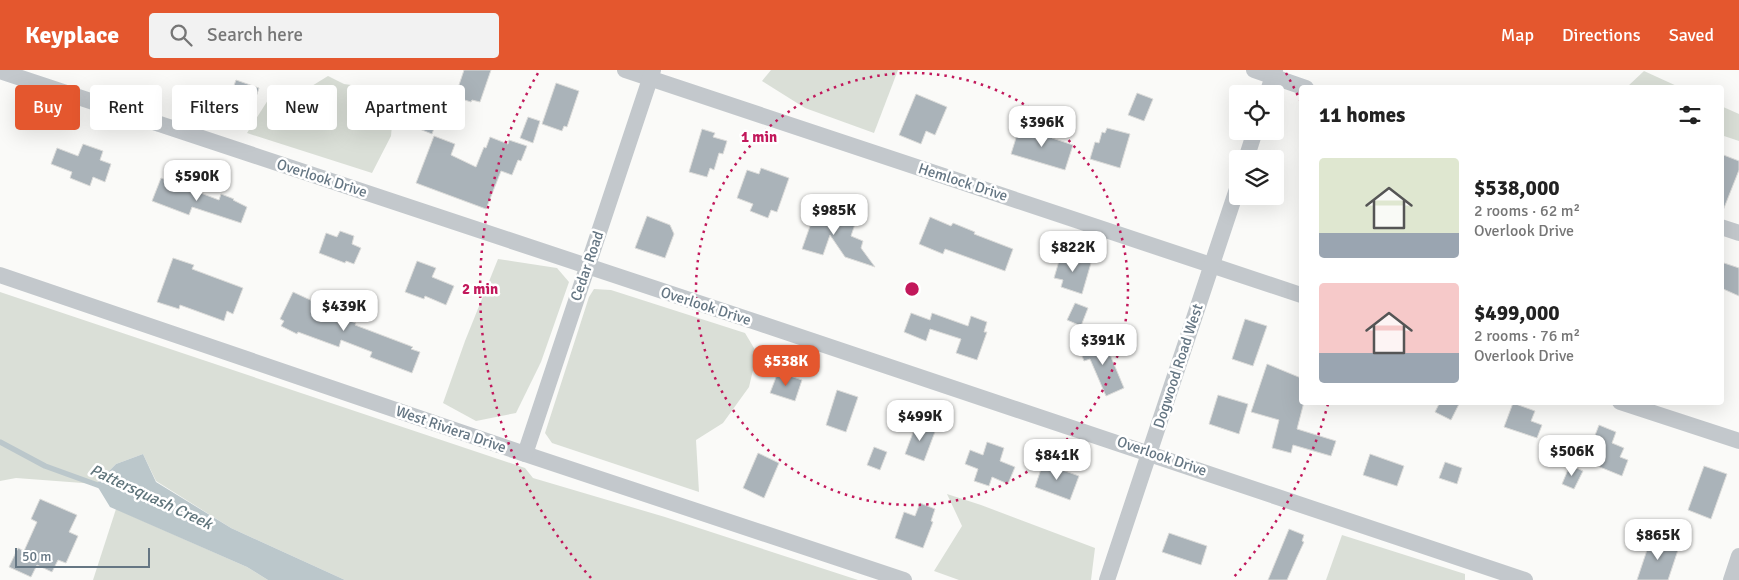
<!DOCTYPE html>
<meta charset="utf-8">
<style>
body{margin:0;font-family:Signika,sans-serif;background:#f2f2f2;color:#222;height:100vh;display:flex;flex-direction:column;font-size:19px;white-space:nowrap}
*{box-sizing:border-box;margin:0}
p{font-size:16px;color:#767676}
.icon{flex:none;width:28px;height:28px;fill:none;stroke:currentColor;stroke-width:2;stroke-linecap:round;stroke-linejoin:round}
.map{position:relative;flex:1;overflow:hidden}
.panel{position:absolute;left:1299px;top:15px;width:425px;height:320px;display:flex;flex-direction:column;background:#fff;border-radius:5px;box-shadow:0 5px 20px #0002}
.panel>*{flex:none}
.hud{position:absolute;left:15px;top:15px;width:475px;height:45px;display:flex;gap:10px}
.buttons{position:absolute;left:1229px;top:15px;display:grid;gap:10px}
.buttons a{display:grid;place-items:center;width:55px;height:55px;border-radius:5px;background:#fff;box-shadow:0 5px 20px #0002;font-size:25px}
.scale{position:absolute;left:15px;bottom:12px;width:135px;box-sizing:border-box;padding-left:5px;border:2px solid #657683;border-top:0;font-size:14px;line-height:18px;white-space:nowrap;color:#657683;-webkit-text-stroke:4px #fff;paint-order:stroke}
.price{position:absolute;translate:-50% -42px;padding:0 11px;border-radius:10px;background:#fff;color:#222;font-size:16px;line-height:32px;filter:drop-shadow(0 1px 2px #0008)}
.price::after{content:'';position:absolute;left:50%;top:30px;width:15px;height:11px;margin-left:-8px;background:inherit;clip-path:polygon(0 0,100% 0,50% 100%)}
.price.active{background:#e4572e;color:#fff}
ul{padding:0;list-style:none}
li{display:flex;align-items:center;gap:15px;height:125px;padding:0 20px}
li span{display:grid;place-items:center;flex:none;width:140px;height:100px;border-radius:5px;color:#555}
li>.icon{margin-inline-start:auto}
span .icon{width:60px;height:60px;fill:#fffc;stroke-width:1}
li b{font-size:21px}
h2{display:flex;justify-content:space-between;align-items:center;height:60px;padding:0 20px;font-size:21px}
.pill{padding:0 18px;border-radius:5px;background:#fff;box-shadow:0 5px 20px #0002;font-size:18px;line-height:45px}
.pill.active{background:#e4572e;color:#fff}
header{display:flex;align-items:center;gap:30px;box-sizing:border-box;height:70px;padding:0 25px;background:#e4572e;color:#fff}
header strong{font-size:24px}
nav{display:flex;gap:28px;margin-inline-start:auto;font-size:18px}
.search{width:350px;height:45px;background:#f2f2f2;display:flex;align-items:center;gap:12px;box-sizing:border-box;padding:0 18px;border-radius:5px;color:#767676;font-size:19px}
.map>svg:first-child{display:block}
.green{fill:#dadfd7}
.water{fill:#bbc7cb}
.lines{fill:none;stroke-linecap:round;stroke-linejoin:round}
.stream{stroke:#bbc7cb;stroke-width:5.5}
.building{fill:#aab3b9;stroke:#dcdcda}
.minor{stroke:#c3c8cc;stroke-width:16}
.ring{fill:none;stroke:#c2185b;stroke-width:2.5;stroke-dasharray:2.5 5}
.labels{text-anchor:middle;dominant-baseline:central;stroke-width:5;stroke-linejoin:round;paint-order:stroke}
.street-label{font-size:15px;fill:#657683;stroke:#fff}
.water-label{font-size:16px;font-style:italic;fill:#60757c;stroke:#fff}
.centre{fill:#c2185b;stroke:#fff;stroke-width:2.5}
.ring-label{font-size:15px;text-anchor:middle;font-weight:bold;fill:#c2185b;stroke:#fff;stroke-width:5;stroke-linejoin:round;paint-order:stroke}
</style>
<header>
<strong>Keyplace</strong>
<div class="search"><svg class="icon" aria-label="search" viewBox="0 0 24 24"><circle cx="10" cy="10" r="6"/><path d="M15 15l6 6"/></svg>Search here</div>
<nav><a>Map</a><a>Directions</a><a>Saved</a></nav>
</header>
<div class="map">
<svg width="1739" height="510" viewBox="0 0 1739 510">
<rect width="100%" height="100%" fill="#fafaf8"/>
<g class="green">
<path d="M771 0H898L874 63 805 38 762 11Z"/>
<path d="M1644 1 1679 17H1627Z"/>
<path d="M328 6 344 14 395 21 391 66 372 103 247 63 268 30 294 27Z"/>
<path d="M1721 36 1739 44V71L1721 65Z"/>
<path d="M498 189 557 198 569 212 541 292 516 343 476 351 443 333 465 271Z"/>
<path d="M594 219 611 220 745 263 757 283 749 317 723 353 696 370 699 422 552 373 545 363 589 227Z"/>
<path d="M0 222 525 398 533 408 665 447 858 510H345L231 458 156 411 143 384 116 394 96 414 16 408 0 411Z"/>
<path d="M947 424 981 435 1095 478 1091 510H959L934 501 962 456Z"/>
<path d="M116 439 247 497 268 510H93Z"/>
<path d="M1342 465 1465 504V510H1326Z"/>
</g>
<path class="water" d="M143 384 156 412 231 458 345 510H268L247 497 110 437 96 414 116 394Z"/>
<g class="lines">
<path class="stream" d="M0 372 45 396 103 417"/>
</g>
<g class="building">
<path d="M464 0H491L480 32 472 30 471 32 455 27Z"/>
<path d="M236 10 259 18 249 48 225 40Z"/>
<path d="M556 13 579 21 567 57 564 56 562 61 542 54Z"/>
<path d="M1137 23 1153 29 1144 51 1128 45Z"/>
<path d="M916 24 947 37 935 65 926 61 921 74 899 65Z"/>
<path d="M422 38 439 45 432 64 417 58 419 54 417 53Z"/>
<path d="M528 47 540 51 533 73 520 68Z"/>
<path d="M1020 55 1053 65 1052 68 1073 75 1065 100 1011 84Z"/>
<path d="M1107 58 1130 64 1120 98 1090 89 1095 72 1099 73 1102 62 1105 63Z"/>
<path d="M702 59 715 63 713 67 727 71 723 84 719 83 714 100 710 98 707 107 689 102Z"/>
<path d="M434 66 455 74 451 85 476 97 484 77 486 78 490 67 508 74 509 70 527 76 521 91 518 90 512 105 501 101 486 139 416 113Z"/>
<path d="M83 74 103 81 100 90 111 94 105 112 93 107 90 116 70 108 72 102 51 94 57 78 78 86Z"/>
<path d="M1721 84 1739 91V100L1722 143Z"/>
<path d="M761 98 789 108 777 142 771 140 768 148 750 141 753 134 737 128 747 100 759 104Z"/>
<path d="M161 108 219 130 221 124 234 129 233 130 247 137 241 153 192 137 189 145 152 131Z"/>
<path d="M817 136 850 147 848 152 855 154 851 166 863 171 861 178 875 197 845 187 830 165 823 185 802 179Z"/>
<path d="M647 146 670 155 674 164 665 188 635 178Z"/>
<path d="M930 147 951 156 953 153 975 162 974 164 1013 179 1005 201 945 179 943 184 919 174Z"/>
<path d="M340 161 354 166 352 174 361 178 354 194 346 191 345 193 319 183 326 163 337 167Z"/>
<path d="M1061 184 1091 193 1082 224 1061 217 1063 210 1054 208Z"/>
<path d="M173 188 194 195 192 199 243 218 233 244 227 241 224 251 180 235 179 239 157 232Z"/>
<path d="M417 191 436 198 432 207 454 216 446 235 425 226 424 229 405 222Z"/>
<path d="M1721 192 1739 198V226L1721 218Z"/>
<path d="M293 222 343 245 342 248 356 253 355 255 413 277 411 279 420 282 412 303 370 287 372 282 341 270 339 277 298 262 297 264 281 256 284 251 280 249Z"/>
<path d="M1075 233 1088 238 1081 256 1067 250Z"/>
<path d="M911 243 930 250 932 243 968 256 971 246 987 252 984 262H987L977 290 956 283 961 269 930 259 926 271 904 262Z"/>
<path d="M1245 249 1267 256 1253 296 1232 289Z"/>
<path d="M1103 268 1124 318 1106 326 1090 289 1084 291 1079 278Z"/>
<path d="M1267 294 1301 308V332H1304L1297 359 1336 371 1331 386 1293 375 1291 383 1272 378 1279 350 1251 342Z"/>
<path d="M778 302 802 310 795 331 770 323Z"/>
<path d="M837 320 858 327 846 362 826 355Z"/>
<path d="M1218 325 1248 334 1239 364 1209 354Z"/>
<path d="M1440 332H1460L1451 350 1435 342Z"/>
<path d="M1513 333 1535 341 1531 351 1542 355 1537 368 1504 357Z"/>
<path d="M917 352 936 359 924 391 905 384Z"/>
<path d="M1599 355 1616 362 1612 373 1624 378 1620 387 1628 390 1622 406 1585 391Z"/>
<path d="M987 372 1004 378 1000 391 1015 397 1008 414 992 407 989 416 974 411 978 399 965 394 970 380 983 385Z"/>
<path d="M874 377 887 382 880 400 867 395Z"/>
<path d="M758 383 779 393 764 428 743 418Z"/>
<path d="M1370 384 1404 396 1397 416 1363 405Z"/>
<path d="M1445 392 1462 398 1457 414 1439 408Z"/>
<path d="M1043 393 1079 406 1070 430 1035 417Z"/>
<path d="M1570 395 1583 401 1574 419 1562 414Z"/>
<path d="M1704 396 1727 404 1711 449 1688 440Z"/>
<path d="M40 429 77 445 69 462 78 466 66 493 58 490 52 502 37 495 31 507 9 497 18 478 24 481 37 452 31 449Z"/>
<path d="M920 433 935 439 931 451 933 452 923 478 895 468 904 442 915 446Z"/>
<path d="M1289 459 1304 465 1302 471 1304 472 1297 487 1287 510H1268Z"/>
<path d="M1169 463 1207 476 1201 495 1162 482Z"/>
<path d="M1651 468 1679 477 1668 510H1637Z"/>
</g>
<g class="lines">
<g class="minor">
<path d="M625 0 1301 225"/>
<path d="M1254 0 1306 18"/>
<path d="M0 1C508 171 1018 337 1525 510"/>
<path d="M1267 24 1275 0"/>
<path d="M1246 89 1255 61"/>
<path d="M1721 157 1739 163"/>
<path d="M0 205 525 384 904 510"/>
<path d="M1620 332 1739 371"/>
<path d="M525 384 653 0"/>
<path d="M1107 510 1238 116"/>
<path d="M1731 510 1739 486"/>
</g>
</g>
<g class="ring">
<circle cx="912" cy="219" r="216"/>
<path d="M1328 334A432 432 0 0 1 1233 508M591 508A432 432 0 0 1 538 3M1286 3A432 432 0 0 1 1300 30"/>
</g>
<g class="labels">
<g class="street-label">
<text transform="translate(322 108) rotate(18)">Overlook Drive</text>
<text transform="translate(963 112) rotate(18)">Hemlock Drive</text>
<text transform="translate(587 196) rotate(-71)">Cedar Road</text>
<text transform="translate(706 236) rotate(18)">Overlook Drive</text>
<text transform="translate(1178 296) rotate(-72)">Dogwood Road West</text>
<text transform="translate(451 359) rotate(19)">West Riviera Drive</text>
<text transform="translate(1162 386) rotate(19)">Overlook Drive</text>
</g>
<g class="water-label">
<text transform="translate(151 427) rotate(25)">Pattersquash Creek</text>
</g>
</g>
<circle cx="912" cy="219" r="8" class="centre"/>
<g class="ring-label">
<text x="759" y="72">1 min</text>
<text x="480" y="224">2 min</text>
</g>
</svg>
<div class="buttons">
<a><svg class="icon" aria-label="locate" viewBox="0 0 24 24"><circle cx="12" cy="12" r="6"/><path d="M12 2v4M12 18v4M2 12h4M18 12h4"/></svg></a>
<a><svg class="icon" aria-label="layers" viewBox="0 0 24 24"><path d="M12 4l9 5-9 5-9-5zM3 14l9 5 9-5"/></svg></a>
</div>
<div class="scale">50 m</div>
<b class="price" style="left:1042px;top:78px">$396K</b>
<b class="price" style="left:197px;top:132px">$590K</b>
<b class="price" style="left:834px;top:166px">$985K</b>
<b class="price" style="left:1073px;top:203px">$822K</b>
<b class="price" style="left:344px;top:262px">$439K</b>
<b class="price" style="left:1103px;top:296px">$391K</b>
<b class="price active" style="left:786px;top:317px">$538K</b>
<b class="price" style="left:920px;top:372px">$499K</b>
<b class="price" style="left:1572px;top:407px">$506K</b>
<b class="price" style="left:1057px;top:411px">$841K</b>
<b class="price" style="left:1658px;top:491px">$865K</b>
<div class="hud">
<a class="pill active">Buy</a>
<a class="pill">Rent</a>
<a class="pill">Filters</a>
<a class="pill">New</a>
<a class="pill">Apartment</a>
</div>
<section class="panel">
<h2>11 homes<svg class="icon" aria-label="filters" viewBox="0 0 24 24"><path d="M4 7h16M4 17h16"/><circle cx="9" cy="7" r="2"/><circle cx="15" cy="17" r="2"/></svg></h2>
<ul>
<li><span style="background:linear-gradient(#dfe7d0 75%,#9aa5b1 0)"><svg class="icon" aria-label="home" viewBox="0 0 24 24"><path d="M3 11l9-7 9 7M6 9v11h12V9"/></svg></span><div><b>$538,000</b><p>2 rooms · 62 m²</p><p>Overlook Drive</p></div></li>
<li><span style="background:linear-gradient(#f6c9c9 70%,#9aa5b1 0)"><svg class="icon" aria-label="home" viewBox="0 0 24 24"><path d="M3 11l9-7 9 7M6 9v11h12V9"/></svg></span><div><b>$499,000</b><p>2 rooms · 76 m²</p><p>Overlook Drive</p></div></li>
</ul>
</section>
</div>
